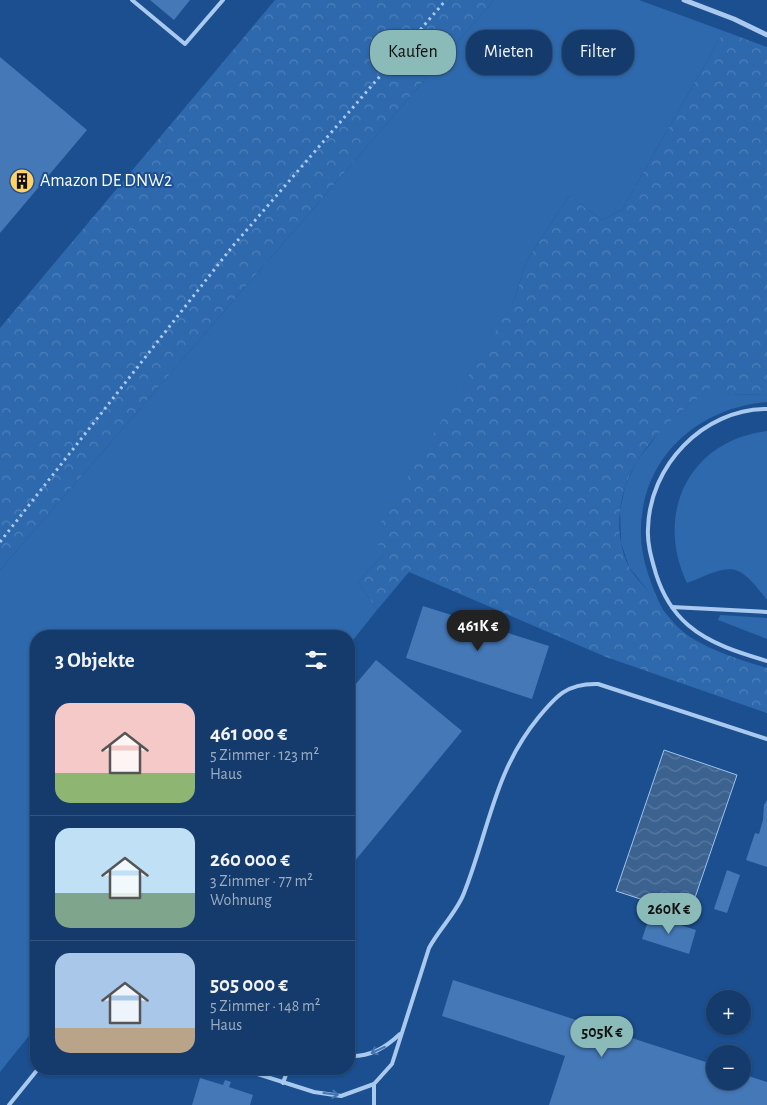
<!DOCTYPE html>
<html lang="de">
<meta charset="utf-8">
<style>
body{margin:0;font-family:"Alegreya Sans",sans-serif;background:#214673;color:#f1f3f6;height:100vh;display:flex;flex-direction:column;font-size:19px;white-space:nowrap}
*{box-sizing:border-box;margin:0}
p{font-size:16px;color:#9dadc1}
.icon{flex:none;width:28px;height:28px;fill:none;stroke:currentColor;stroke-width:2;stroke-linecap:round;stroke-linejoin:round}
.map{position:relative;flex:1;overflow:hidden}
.panel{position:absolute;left:30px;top:630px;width:325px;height:445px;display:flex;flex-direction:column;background:#143b6b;border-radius:20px;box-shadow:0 1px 4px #0004,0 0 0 1px #33557e}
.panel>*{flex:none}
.guide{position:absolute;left:370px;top:30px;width:321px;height:45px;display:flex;gap:10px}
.fabs{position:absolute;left:706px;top:990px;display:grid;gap:10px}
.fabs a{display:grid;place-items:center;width:45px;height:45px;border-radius:50%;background:#143b6b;box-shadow:0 1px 4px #0004,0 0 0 1px #33557e;font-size:25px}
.price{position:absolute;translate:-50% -42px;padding:0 11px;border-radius:18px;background:#8bbbb9;color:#111;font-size:16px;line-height:32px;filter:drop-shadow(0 1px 2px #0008)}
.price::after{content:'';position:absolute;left:50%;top:30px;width:15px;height:11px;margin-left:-8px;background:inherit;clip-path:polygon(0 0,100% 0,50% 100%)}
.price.active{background:#222;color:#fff}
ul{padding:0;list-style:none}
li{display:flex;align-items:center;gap:15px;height:125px;padding:0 25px}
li+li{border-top:1px solid #33557e}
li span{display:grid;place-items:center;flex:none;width:140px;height:100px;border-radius:15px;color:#555}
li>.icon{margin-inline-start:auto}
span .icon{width:60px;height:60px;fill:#fffc;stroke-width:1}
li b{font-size:21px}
h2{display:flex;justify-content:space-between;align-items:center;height:60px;padding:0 25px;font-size:21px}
.tag{padding:0 18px;border-radius:20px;background:#143b6b;box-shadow:0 1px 4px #0004,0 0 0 1px #33557e;font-size:18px;line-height:45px}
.tag.active{background:#8bbbb9;color:#111}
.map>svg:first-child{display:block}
.green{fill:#2e69ad}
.forest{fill:url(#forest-crowns)}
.water{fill:url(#water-waves);stroke:#9cc4f0}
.building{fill:#4478b7}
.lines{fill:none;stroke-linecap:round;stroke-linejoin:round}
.path{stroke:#a9c9ee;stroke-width:3;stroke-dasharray:2.5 4;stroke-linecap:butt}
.lane{stroke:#a9c9ee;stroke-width:4}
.street{stroke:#a9c9ee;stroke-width:5}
.oneway{stroke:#4674ac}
.labels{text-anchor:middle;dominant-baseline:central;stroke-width:4;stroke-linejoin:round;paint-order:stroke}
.poi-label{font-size:18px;fill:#fff;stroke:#1b4f8f;text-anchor:start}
</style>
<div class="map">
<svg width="767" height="1105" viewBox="0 0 767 1105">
<defs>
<pattern id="forest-crowns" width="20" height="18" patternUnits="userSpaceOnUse" patternTransform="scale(1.25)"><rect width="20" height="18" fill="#2e69ad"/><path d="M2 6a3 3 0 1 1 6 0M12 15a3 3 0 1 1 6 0" fill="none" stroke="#4d80b9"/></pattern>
<pattern id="water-waves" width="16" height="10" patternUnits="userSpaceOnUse" patternTransform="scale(1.25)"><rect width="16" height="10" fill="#3c6290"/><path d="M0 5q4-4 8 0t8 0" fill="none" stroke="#597aa1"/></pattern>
</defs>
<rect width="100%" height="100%" fill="#1b4f8f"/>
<g class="green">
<path d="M494 0H639L724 31 622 210 602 220 569 196 527 260 514 300 384 554 358 582 377 610 349 645V636H36V1027L0 1072V570Z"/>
<path d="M721 378 730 395 767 394V402C698 408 642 457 641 530 640 557 651 585 663 610L629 567 621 543 620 510 625 487 636 462 664 426Z"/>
<path d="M767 431V600C736 559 732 565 687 583 654 514 689 440 767 431Z"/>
<path d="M720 615 767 618V639L718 620Z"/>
</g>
<g class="forest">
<path d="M275 0H494L0 570V328Z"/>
<path d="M724 31 767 47V394L730 395 721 379C689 406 661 424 638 460 618 491 613 532 628 565 634 577 646 588 654 598 664 611 676 628 690 637 714 652 741 660 767 668V713L606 657 409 572 377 610 358 582 384 554 373 535 514 300 527 260 569 196 602 220 622 210Z"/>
</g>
<path class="water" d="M664 750 737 775 689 915 616 891Z"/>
<g class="building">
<path d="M150 0H190L174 20Z"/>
<path d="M0 57 87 130 0 233Z"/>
<path d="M423 606 549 646 532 699 406 658Z"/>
<path d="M376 660 462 731 349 868V692Z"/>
<path d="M767 800V867L746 860 755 833 759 834 763 820 764 805Z"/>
<path d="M727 870 740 875 727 913 714 909Z"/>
<path d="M650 915 696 930 689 954 642 939Z"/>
<path d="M453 980 715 1065V1081H742V1074L767 1082V1105H549L565 1056 442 1016Z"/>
<path d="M200 1078 223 1085 225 1080 231 1082 229 1087 253 1095 250 1105H192Z"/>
</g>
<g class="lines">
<path class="path" d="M0 542 232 247 446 0"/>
<g class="lane">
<path d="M132 0 185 44 223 0"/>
<path d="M767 409C703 409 649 466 648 529 647 544 652 560 656 574 662 593 673 612 688 625 710 644 740 653 767 661"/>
<path d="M672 607 767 612"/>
<path d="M349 1056C370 1057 385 1048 400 1034"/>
<path d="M242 1069 314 1092 341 1096 374 1084 392 1064 429 948C439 929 457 912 464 893 489 830 494 772 538 718 556 696 567 683 598 684L767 739"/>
<path d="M283 1083 288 1069"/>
<path d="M374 1084V1105"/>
<path d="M9 1105 38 1069"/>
</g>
<path class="street" d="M684 0 734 19 767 35"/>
</g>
<defs><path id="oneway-shaft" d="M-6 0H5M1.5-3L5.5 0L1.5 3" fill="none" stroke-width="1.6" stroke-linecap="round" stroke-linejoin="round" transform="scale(1.25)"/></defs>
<g class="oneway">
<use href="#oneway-shaft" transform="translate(378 1050) rotate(155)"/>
<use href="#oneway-shaft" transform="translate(331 1094) rotate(7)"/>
</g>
<defs>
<symbol id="building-disc" viewBox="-11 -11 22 22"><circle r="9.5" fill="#ffd166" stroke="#1b4f8f"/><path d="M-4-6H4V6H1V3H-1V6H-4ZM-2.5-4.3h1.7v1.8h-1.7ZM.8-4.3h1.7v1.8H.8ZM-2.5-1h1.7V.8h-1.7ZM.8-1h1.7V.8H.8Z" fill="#111"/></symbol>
</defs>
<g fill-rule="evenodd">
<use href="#building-disc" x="8" y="167" width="28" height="28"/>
</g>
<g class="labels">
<g class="poi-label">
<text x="40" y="181">Amazon DE DNW2</text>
</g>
</g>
</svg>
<div class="fabs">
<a>+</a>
<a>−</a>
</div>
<b class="price active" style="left:478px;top:652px">461K €</b>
<b class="price" style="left:669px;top:935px">260K €</b>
<b class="price" style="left:602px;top:1058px">505K €</b>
<div class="guide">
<a class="tag active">Kaufen</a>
<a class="tag">Mieten</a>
<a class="tag">Filter</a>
</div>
<section class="panel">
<h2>3 Objekte<svg class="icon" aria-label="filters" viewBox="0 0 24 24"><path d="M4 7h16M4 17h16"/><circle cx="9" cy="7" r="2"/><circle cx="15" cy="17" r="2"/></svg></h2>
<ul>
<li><span style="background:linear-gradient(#f6c9c9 70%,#8fb573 0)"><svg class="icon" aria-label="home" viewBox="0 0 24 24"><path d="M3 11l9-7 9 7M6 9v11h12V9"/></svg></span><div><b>461 000 €</b><p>5 Zimmer · 123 m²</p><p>Haus</p></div></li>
<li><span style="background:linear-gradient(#bfe0f5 65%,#7fa58c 0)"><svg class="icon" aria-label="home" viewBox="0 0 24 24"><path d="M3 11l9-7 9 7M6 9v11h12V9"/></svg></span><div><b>260 000 €</b><p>3 Zimmer · 77 m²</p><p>Wohnung</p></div></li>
<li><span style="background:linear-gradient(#a9c7e8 75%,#b9a48a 0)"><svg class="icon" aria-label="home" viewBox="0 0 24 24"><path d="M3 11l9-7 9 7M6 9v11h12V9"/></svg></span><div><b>505 000 €</b><p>5 Zimmer · 148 m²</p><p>Haus</p></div></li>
</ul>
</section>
</div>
